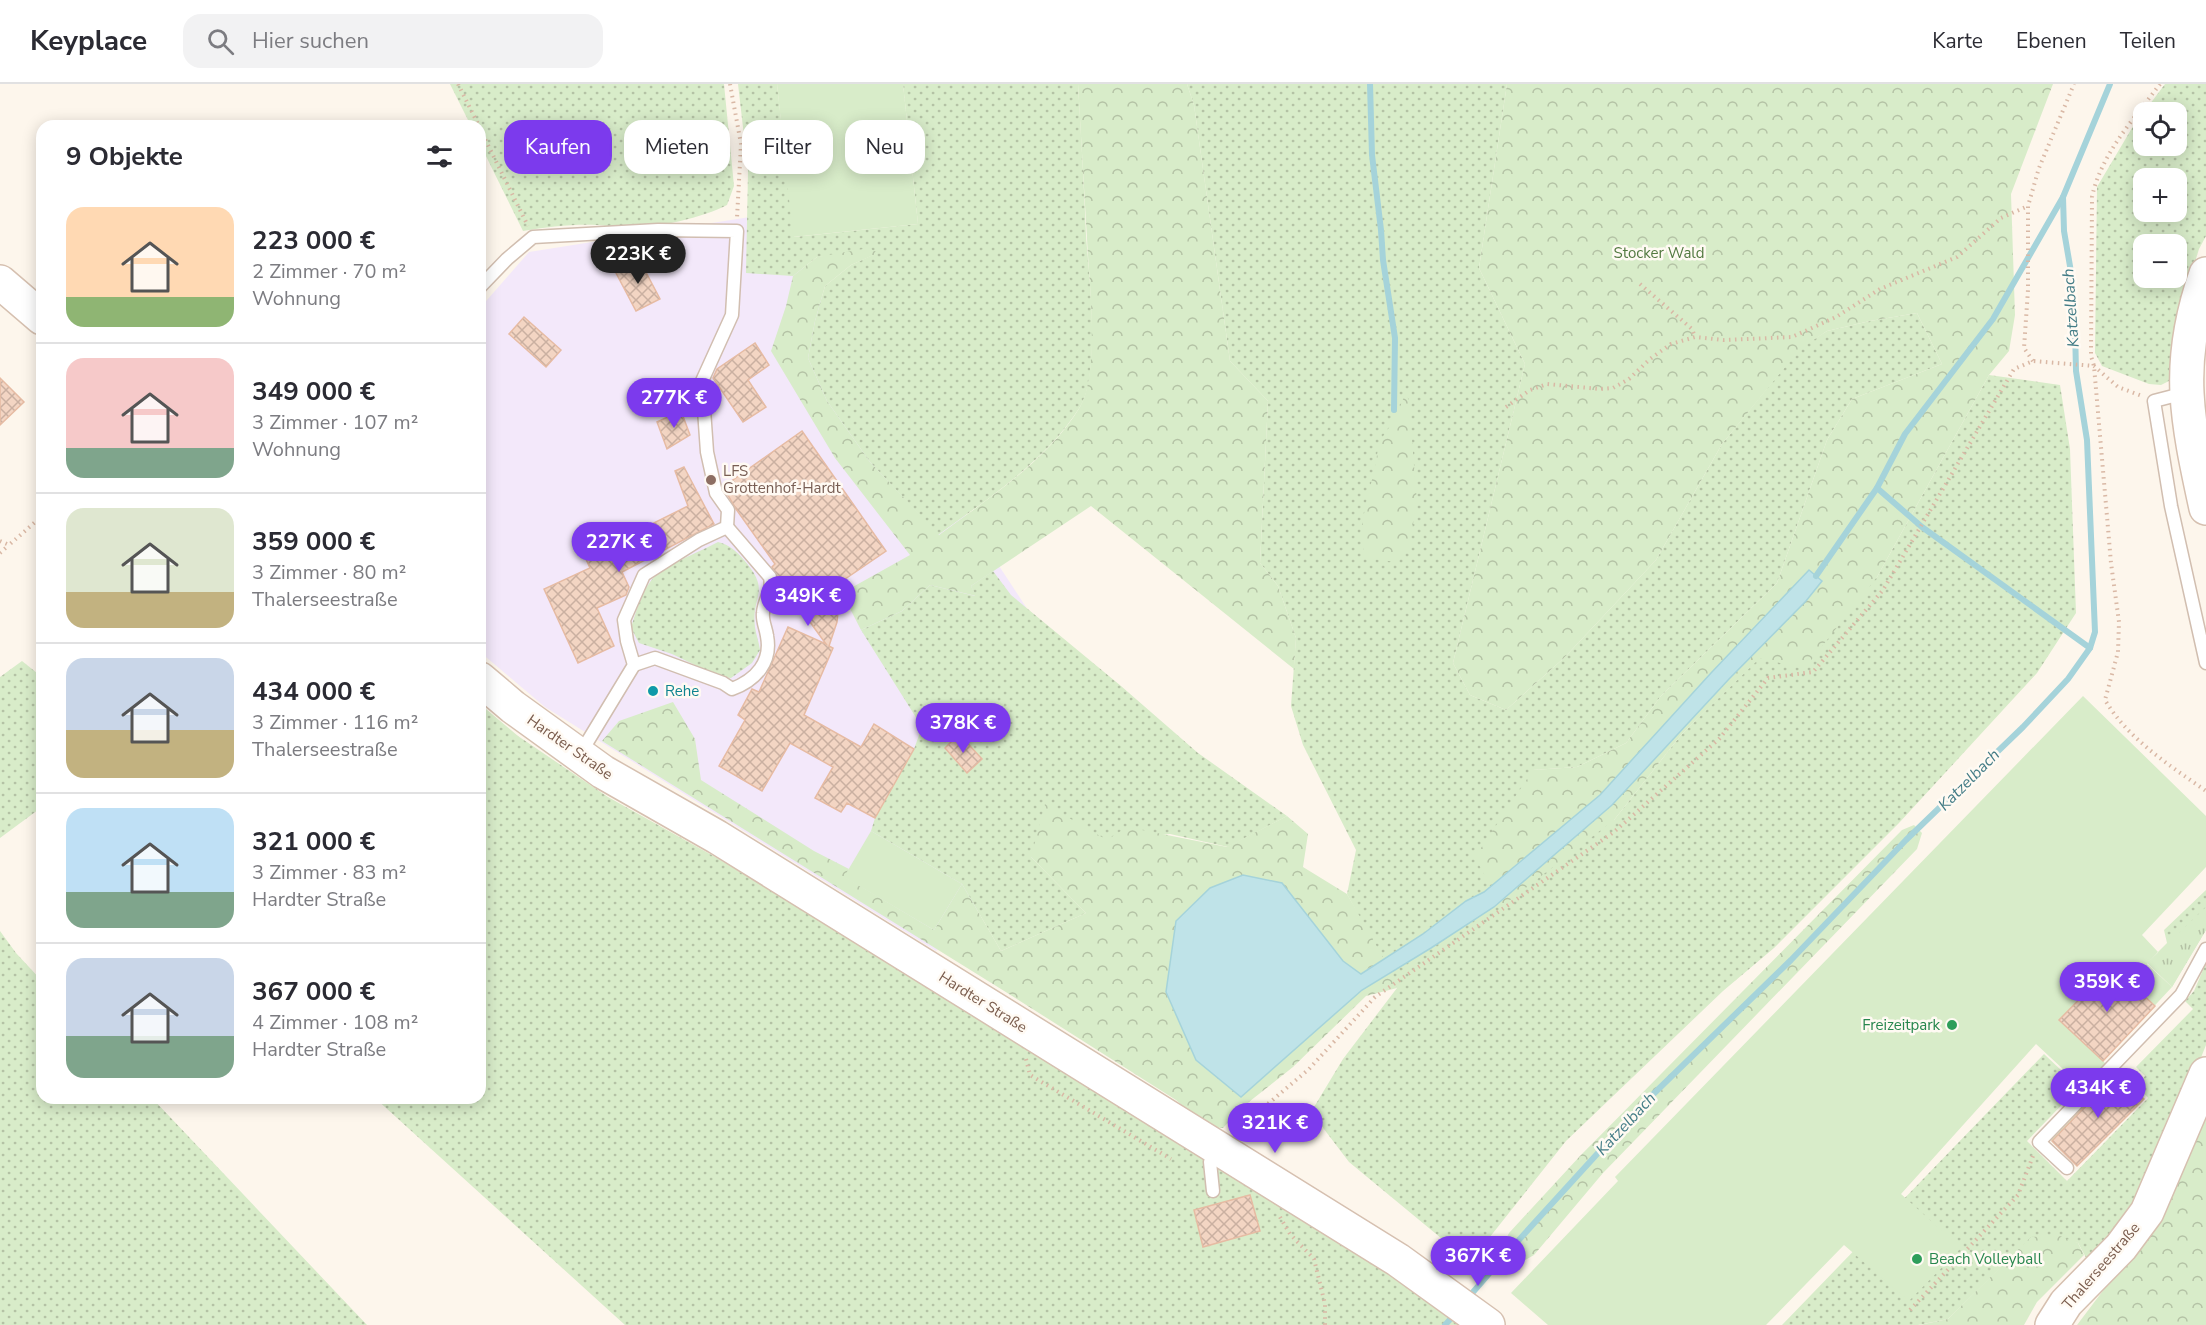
<!DOCTYPE html>
<html lang="de">
<meta charset="utf-8">
<style>
body{margin:0;font-family:"Nunito Sans",sans-serif;background:#f2f2f3;color:#2b2b33;height:100vh;display:flex;flex-direction:column;font-size:22px;white-space:nowrap}
*{box-sizing:border-box;margin:0}
p{font-size:20px;color:#7c7c81}
.icon{flex:none;width:33px;height:33px;fill:none;stroke:currentColor;stroke-width:2;stroke-linecap:round;stroke-linejoin:round}
.map{position:relative;flex:1;overflow:hidden}
.side{position:absolute;left:36px;top:36px;width:450px;height:984px;display:flex;flex-direction:column;background:#fff;border-radius:18px;box-shadow:0 3px 15px #0003}
.side>*{flex:none}
.top-card{position:absolute;left:504px;top:36px;width:570px;height:54px;display:flex;gap:12px}
.tools{position:absolute;left:2133px;top:18px;display:grid;gap:12px}
.tools a{display:grid;place-items:center;width:54px;height:54px;border-radius:12px;background:#fff;box-shadow:0 3px 15px #0003;font-size:30px}
.price{position:absolute;translate:-50% -51px;padding:0 14px;border-radius:21px;background:#7c3aed;color:#fff;font-size:20px;line-height:39px;filter:drop-shadow(0 2px 3px #0008)}
.price::after{content:'';position:absolute;left:50%;top:36px;width:18px;height:14px;margin-left:-9px;background:inherit;clip-path:polygon(0 0,100% 0,50% 100%)}
.price.on{background:#222;color:#fff}
ul{padding:0;list-style:none}
li{display:flex;align-items:center;gap:18px;height:150px;padding:0 30px}
li+li{border-top:2px solid #e1e1e2}
li span{display:grid;place-items:center;flex:none;width:168px;height:120px;border-radius:18px;color:#555}
li>.icon{margin-inline-start:auto}
span .icon{width:72px;height:72px;fill:#fffc;stroke-width:1}
li b{font-size:26px}
h2{display:flex;justify-content:space-between;align-items:center;height:72px;padding:0 30px;font-size:26px}
.tag{padding:0 21px;border-radius:18px;background:#fff;box-shadow:0 3px 15px #0003;font-size:21px;line-height:54px}
.tag.on{background:#7c3aed;color:#fff}
header{display:flex;align-items:center;gap:36px;box-sizing:border-box;height:84px;padding:0 30px;background:#fff;border-bottom:2px solid #e1e1e2}
header strong{font-size:28px}
nav{display:flex;gap:33px;margin-inline-start:auto;font-size:21px}
.search{width:420px;height:54px;background:#f2f2f3;display:flex;align-items:center;gap:15px;box-sizing:border-box;padding:0 21px;border-radius:18px;color:#7c7c81;font-size:22px}
.map>svg:first-child{display:block}
.education{fill:#f3e8fa}
.grass{fill:url(#grass-dots);fill-rule:evenodd}
.forest{fill:url(#forest-crowns)}
.park{fill:url(#park-tufts)}
.garden{fill:#d8ecc9}
.water{fill:#bfe3e8;stroke:#a5d3da;stroke-width:1.5}
.lines{fill:none;stroke-linecap:round;stroke-linejoin:round}
.stream{stroke:#a5d3da;stroke-width:6}
.building{fill:url(#building-cross-hatch);stroke:#e6bba3;stroke-width:1.5}
.lane-casing{stroke:#d1beb0;stroke-width:15}
.secondary-casing{stroke:#d6c0b0;stroke-width:36}
.path{stroke:#d9b8a5;stroke-width:4;stroke-dasharray:1.5 4.5;stroke-linecap:butt}
.lane{stroke:#fff;stroke-width:12}
.secondary{stroke:#fff;stroke-width:33}
.education-dot{fill:#8d6e63;stroke:#fffaf3;stroke-width:2}
.culture-dot{fill:#0f9aa8;stroke:#fffaf3;stroke-width:2}
.leisure-dot{fill:#2e9e5b;stroke:#fffaf3;stroke-width:2}
.labels{text-anchor:middle;dominant-baseline:central;stroke-width:5;stroke-linejoin:round;paint-order:stroke}
.park-label{font-size:15px;fill:#537a41;stroke:#fffaf3}
.education-label{font-size:15px;fill:#785e54;stroke:#fffaf3;text-anchor:start}
.culture-label{font-size:15px;fill:#0d838f;stroke:#fffaf3;text-anchor:start}
.street-label{font-size:15px;fill:#7a5c4d;stroke:#fffaf3}
.leisure-label{font-size:15px;fill:#27864d;stroke:#fffaf3;text-anchor:end}
.water-label{font-size:16px;font-style:italic;fill:#437c86;stroke:#fffaf3}
</style>
<header>
<strong>Keyplace</strong>
<div class="search"><svg class="icon" aria-label="search" viewBox="0 0 24 24"><circle cx="10" cy="10" r="6"/><path d="M15 15l6 6"/></svg>Hier suchen</div>
<nav><a>Karte</a><a>Ebenen</a><a>Teilen</a></nav>
</header>
<div class="map">
<svg width="2206" height="1241" viewBox="0 0 2206 1241">
<defs>
<pattern id="grass-dots" width="8" height="8" patternUnits="userSpaceOnUse" patternTransform="scale(1.5)"><rect width="8" height="8" fill="#d8ecc9"/><path d="M2 2h.1M6 6h.1" fill="none" stroke="#b4c2a5" stroke-width="1.8" stroke-linecap="round"/></pattern>
<pattern id="forest-crowns" width="20" height="18" patternUnits="userSpaceOnUse" patternTransform="scale(1.5)"><rect width="20" height="18" fill="#d8ecc9"/><path d="M2 6a3 3 0 1 1 6 0M12 15a3 3 0 1 1 6 0" fill="none" stroke="#b4c2a5"/></pattern>
<pattern id="park-tufts" width="24" height="20" patternUnits="userSpaceOnUse" patternTransform="scale(1.5)"><rect width="24" height="20" fill="#d8ecc9"/><path d="M3 7l-1-3M5 7V3M7 7l1-3M15 17l-1-3M17 17v-4M19 17l1-3" fill="none" stroke="#b4c2a5"/></pattern>
<pattern id="building-cross-hatch" width="8" height="8" patternUnits="userSpaceOnUse" patternTransform="scale(1.5)"><rect width="8" height="8" fill="#f3d5c3"/><path d="M0 0l8 8M0 8l8-8" fill="none" stroke="#cab0a1"/></pattern>
</defs>
<rect width="100%" height="100%" fill="#fdf6ec"/>
<path class="education" d="M768 130 1089 619 1088 719 936 867 545 623 480 568V224L529 168Z"/>
<g class="grass">
<path d="M450 0H724L734 102 727 121C703 134 652 145 624 144 615 144 606 141 597 141 572 140 547 143 523 147L480 60V42H471Z"/>
<path d="M738 0H777L794 153 918 140 903 0H1078C1081 50 1084 101 1086 151 1089 192 1101 289 1080 323 1046 377 989 414 938 451L870 378 827 317 808 274 815 237 825 202 851 181 877 169 817 173 793 192 746 189 748 87Z"/>
<path d="M1187 0H1507L1479 184 1525 280 1453 579 1470 611 1506 626 1564 574 1656 476 1722 360 1800 264 1827 247 1870 237 1917 229 1942 280 1852 315 1827 356 1777 499 1661 612 1626 659 1577 683 1533 686 1614 736 1681 651 1760 573 1877 493 1989 291 2060 301 2070 365 2076 529 2037 589 1899 739 1774 864 1723 907 1566 1057 1470 1178 1349 1078 1311 1028 1343 975 1397 904 1347 810 1356 766 1303 661 1291 622 1296 554 1278 502 1260 479 1268 317 1230 277 1194 21Z"/>
<path d="M2165 0H2206V152L2199 165 2178 233 2173 295 2161 301 2149 300 2102 282 2095 269 2097 103 2132 44 2144 29V62H2176V28H2144ZM2144 94H2176V128H2144ZM2144 160H2176V194H2144Z"/>
<path d="M718 458C730 461 736 467 744 476 772 508 751 511 755 543 756 551 759 558 760 566L752 579 731 594 720 593 672 570 639 559 631 544C637 525 644 498 662 486 679 475 700 468 718 458Z"/>
<path d="M993 487 1011 511 1121 602 1198 669 1287 732 1228 763 1170 750 1107 757 1031 773 1086 829 1001 867 962 800 871 747 875 734 914 665 922 643 861 546 902 527 930 501 975 512 971 502Z"/>
<path d="M22 577 42 593V723L0 754V593Z"/>
<path d="M480 620 518 652 608 713 717 774 918 897 1300 1124 1469 1241H625L375 1014H480Z"/>
<path d="M2206 806V846L2172 903 2158 868 2167 859 2164 846Z"/>
<path d="M0 847 16 869 42 897V1014H152L367 1241H0Z"/>
<path d="M2206 879V961L2170 1051 2138 1123 2090 1181 2078 1159 2032 1153 1948 1235 1918 1241H1782L2044 970 2079 1003 2027 1057 2067 1097 2148 1014 2137 1001 2145 992 2136 983 2193 925 2185 917 2194 907Z"/>
</g>
<g class="forest">
<path d="M1078 0H1187L1194 21 1230 277 1268 317 1260 479 1278 502 1296 554 1294 585 1091 422 971 502 976 512 930 501 902 527 861 546 842 509 910 471 835 374 771 267 786 222 793 192 817 173 869 164 878 169 851 181 825 202 815 237 808 274 827 317 870 378 939 451C989 414 1047 377 1080 323 1100 289 1089 196 1087 155 1084 104 1081 52 1078 0Z"/>
<path d="M1507 0H2053L2011 110 2015 231 2009 267 1989 291 1877 493 1804 585 1760 574 1681 651 1614 736 1501 823 1475 773 1533 686 1577 683 1626 659 1661 612 1777 499 1827 356 1852 315 1942 280 1917 229 1870 237 1827 247 1800 265 1722 360 1656 476 1564 574 1506 626 1470 611 1453 579 1525 280 1479 184Z"/>
<path d="M1406 308 1409 318 1417 419 1409 460 1396 478 1366 474 1360 451 1366 419 1375 384 1379 358 1395 335Z"/>
<path d="M673 618 695 655 701 696 814 767 849 785 845 793 934 846 962 800 1001 867 1086 829 1031 773 1045 720 1107 756 1127 743 1227 763 1287 732 1308 750 1303 783 1347 810 1384 875 1360 890 1343 877 1321 851 1243 791 1210 804 1176 837 1241 1013 1361 906 1391 889 1397 904 1366 912 1293 983 1245 1021 1223 1044 1207 1043 1176 1016 1009 910 602 657 619 637Z"/>
<path d="M1914 741 1922 749 1917 765 1603 1089 1534 1171 1515 1182 1500 1167 1509 1149 1580 1072 1902 746Z"/>
<path d="M2206 1033V1241H2077L2164 1126Z"/>
<path d="M2057 1151 2078 1159 2084 1171 2037 1218 2024 1241H1919L1948 1235 2031 1153Z"/>
</g>
<path class="park" d="M2206 823V846L2172 903 2147 879Z"/>
<g class="garden">
<path d="M777 0H903L918 140 793 153Z"/>
<path d="M2083 612 2206 732V783L2142 851 2158 868 2147 880 2172 903 2103 977 2142 1017 2077 1082 2050 1055 2092 1012 2036 960 1901 1110 1961 1164 1909 1217 1844 1161 1766 1241H1548L1511 1209 1618 1097 1615 1093Z"/>
<path d="M871 747 962 800 934 846 844 793Z"/>
</g>
<path class="water" d="M1809 486 1822 497 1806 517 1729 595 1612 721 1494 823 1431 864 1362 906 1241 1013 1196 976 1166 908 1176 837 1210 804 1243 791 1282 799 1343 877 1361 890 1423 850 1466 817 1484 808 1600 711 1711 589Z"/>
<g class="lines">
<g class="stream">
<path d="M1370 0 1372 71 1381 146 1383 176 1395 254 1394 326"/>
<path d="M1877 404 1922 443 2090 564"/>
<path d="M1816 492 1877 404 1905 350 1993 235 2063 113"/>
<path d="M1467 1215 1507 1169 1639 1024 1791 876 1906 756 2023 643 2068 595 2090 564 2095 548 2087 356 2076 287 2075 244 2071 188 2064 147 2063 113 2110 0"/>
<path d="M1445 1241 1455 1230"/>
</g>
</g>
<g class="building">
<path d="M639 175 660 215 636 227 615 187Z"/>
<path d="M524 233 561 266 546 283 509 250Z"/>
<path d="M755 259 769 281 748 296 766 323 743 338 713 294 717 285Z"/>
<path d="M0 294 24 318 0 341Z"/>
<path d="M681 327 690 351 667 365 657 338Z"/>
<path d="M802 347 886 467 832 504 838 528 837 538 829 562 833 564 804 631 861 663 874 640 914 665 875 734 847 719 841 728 815 714 833 683 790 659 762 707 719 682 745 636 738 631 752 605 759 608 788 543 826 560 778 494 772 483 775 480 736 425 723 403Z"/>
<path d="M684 383 714 440 622 488 629 503 626 511 597 524 614 562 578 579 544 505 590 484 585 473 688 422 675 387Z"/>
<path d="M959 650 982 675 967 689 945 664Z"/>
<path d="M2112 882 2155 922 2103 977 2059 936Z"/>
<path d="M2117 989 2144 1015 2077 1082 2052 1057Z"/>
<path d="M1250 1111 1260 1147 1203 1163 1194 1126Z"/>
</g>
<g class="lines">
<defs>
<g id="lane">
<path d="M480 203 507 175 533 153 658 146 737 147 732 231 702 297 707 368 716 409 728 426 727 443 699 456 644 491 624 536 627 557 634 581 580 670"/>
<path d="M2185 309 2154 317 2171 422 2206 579"/>
<path d="M634 581 655 574 723 599 732 605C756 596 772 578 767 552 766 544 762 537 763 529 764 514 773 509 770 493L727 443"/>
<path d="M2067 1084 2039 1058 2181 911 2206 865"/>
<path d="M1213 1107 1210 1078 1217 1065"/>
</g>
<g id="secondary">
<path d="M2206 190C2193 227 2185 269 2187 309 2189 348 2198 387 2206 424"/>
<path d="M0 198 42 234"/>
<path d="M480 595 513 623 603 688 717 753 1398 1176 1488 1241"/>
<path d="M2052 1241 2066 1219 2121 1163 2147 1128 2206 990"/>
</g>
</defs>
<use href="#lane" class="lane-casing"/>
<use href="#secondary" class="secondary-casing"/>
<g class="path">
<path d="M458 0 479 42"/>
<path d="M730 0 741 60 737 134"/>
<path d="M2160 0C2134 35 2101 70 2092 113L2091 272 2094 282 2111 479 2119 538 2118 568 2105 616C2128 655 2169 681 2206 707"/>
<path d="M480 45 528 142"/>
<path d="M1640 200 1692 245 1695 253"/>
<path d="M2033 277 2024 264 2028 206V122L2039 84 2074 0"/>
<path d="M1506 323 1530 306 1547 300 1600 305 1613 304 1629 295 1650 275 1671 260 1695 253 1724 256 1792 253 1836 233 1880 205 1957 173 2001 134 2028 122"/>
<path d="M0 457 9 461 42 432"/>
<path d="M0 469 9 461"/>
<path d="M1026 975 1030 991 1171 1075"/>
<path d="M1236 1047 1309 985 1375 913 1614 748 1719 655 1768 594 1813 588 1883 506 2014 285 2033 277 2094 282 2118 303 2142 312"/>
<path d="M1280 1133 1290 1150 1314 1175 1325 1220V1241"/>
<path d="M1910 1226 2018 1111 2033 1072"/>
</g>
<use href="#lane" class="lane"/>
<use href="#secondary" class="secondary"/>
</g>
<circle class="education-dot" cx="711" cy="396" r="6"/>
<circle class="culture-dot" cx="653" cy="607" r="6"/>
<g class="leisure-dot">
<circle cx="1952" cy="941" r="6"/>
<circle cx="1917" cy="1175" r="6"/>
</g>
<g class="labels">
<g class="park-label">
<text x="1659" y="169">Stocker Wald</text>
</g>
<g class="education-label">
<text x="723" y="387">LFS<tspan x="723" dy="17">Grottenhof-Hardt</tspan></text>
</g>
<g class="culture-label">
<text x="665" y="607">Rehe</text>
</g>
<g class="street-label">
<text transform="translate(570 663) rotate(35)">Hardter Straße</text>
<text transform="translate(983 918) rotate(32)">Hardter Straße</text>
<text transform="translate(2101 1182) rotate(-49)">Thalerseestraße</text>
</g>
<g class="leisure-label">
<text x="1940" y="941">Freizeitpark</text>
<text x="1929" y="1175" text-anchor="start">Beach Volleyball</text>
</g>
<g class="water-label">
<text transform="translate(2071 224) rotate(-94)">Katzelbach</text>
<text transform="translate(1969 696) rotate(-45)">Katzelbach</text>
<text transform="translate(1626 1040) rotate(-47)">Katzelbach</text>
</g>
</g>
</svg>
<div class="tools">
<a><svg class="icon" aria-label="locate" viewBox="0 0 24 24"><circle cx="12" cy="12" r="6"/><path d="M12 2v4M12 18v4M2 12h4M18 12h4"/></svg></a>
<a>+</a>
<a>−</a>
</div>
<b class="price on" style="left:638px;top:201px">223K €</b>
<b class="price" style="left:674px;top:345px">277K €</b>
<b class="price" style="left:619px;top:489px">227K €</b>
<b class="price" style="left:808px;top:543px">349K €</b>
<b class="price" style="left:963px;top:670px">378K €</b>
<b class="price" style="left:2107px;top:929px">359K €</b>
<b class="price" style="left:2098px;top:1035px">434K €</b>
<b class="price" style="left:1275px;top:1070px">321K €</b>
<b class="price" style="left:1478px;top:1203px">367K €</b>
<div class="top-card">
<a class="tag on">Kaufen</a>
<a class="tag">Mieten</a>
<a class="tag">Filter</a>
<a class="tag">Neu</a>
</div>
<section class="side">
<h2>9 Objekte<svg class="icon" aria-label="filters" viewBox="0 0 24 24"><path d="M4 7h16M4 17h16"/><circle cx="9" cy="7" r="2"/><circle cx="15" cy="17" r="2"/></svg></h2>
<ul>
<li><span style="background:linear-gradient(#ffd9b3 75%,#8fb573 0)"><svg class="icon" aria-label="home" viewBox="0 0 24 24"><path d="M3 11l9-7 9 7M6 9v11h12V9"/></svg></span><div><b>223 000 €</b><p>2 Zimmer · 70 m²</p><p>Wohnung</p></div></li>
<li><span style="background:linear-gradient(#f6c9c9 75%,#7fa58c 0)"><svg class="icon" aria-label="home" viewBox="0 0 24 24"><path d="M3 11l9-7 9 7M6 9v11h12V9"/></svg></span><div><b>349 000 €</b><p>3 Zimmer · 107 m²</p><p>Wohnung</p></div></li>
<li><span style="background:linear-gradient(#dfe7d0 70%,#c2b280 0)"><svg class="icon" aria-label="home" viewBox="0 0 24 24"><path d="M3 11l9-7 9 7M6 9v11h12V9"/></svg></span><div><b>359 000 €</b><p>3 Zimmer · 80 m²</p><p>Thalerseestraße</p></div></li>
<li><span style="background:linear-gradient(#c9d6e8 60%,#c2b280 0)"><svg class="icon" aria-label="home" viewBox="0 0 24 24"><path d="M3 11l9-7 9 7M6 9v11h12V9"/></svg></span><div><b>434 000 €</b><p>3 Zimmer · 116 m²</p><p>Thalerseestraße</p></div></li>
<li><span style="background:linear-gradient(#bfe0f5 70%,#7fa58c 0)"><svg class="icon" aria-label="home" viewBox="0 0 24 24"><path d="M3 11l9-7 9 7M6 9v11h12V9"/></svg></span><div><b>321 000 €</b><p>3 Zimmer · 83 m²</p><p>Hardter Straße</p></div></li>
<li><span style="background:linear-gradient(#c9d6e8 65%,#7fa58c 0)"><svg class="icon" aria-label="home" viewBox="0 0 24 24"><path d="M3 11l9-7 9 7M6 9v11h12V9"/></svg></span><div><b>367 000 €</b><p>4 Zimmer · 108 m²</p><p>Hardter Straße</p></div></li>
</ul>
</section>
</div>
